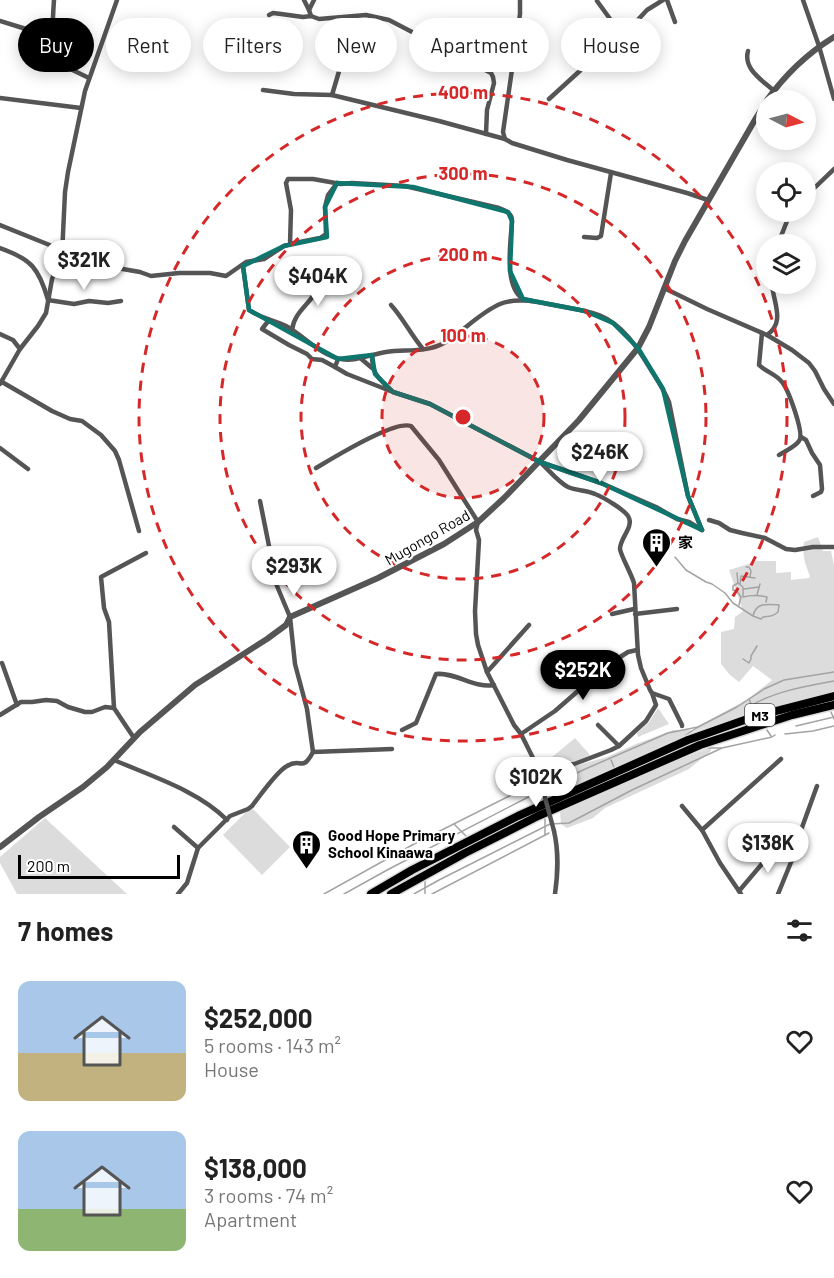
<!DOCTYPE html>
<meta charset="utf-8">
<style>
body{margin:0;font-family:Barlow,"Noto Sans SC",sans-serif;background:#f2f2f2;color:#222;height:100vh;display:flex;flex-direction:column;font-size:22px;white-space:nowrap}
*{box-sizing:border-box;margin:0}
p{font-size:20px;color:#767676}
.icon{flex:none;width:33px;height:33px;fill:none;stroke:currentColor;stroke-width:2;stroke-linecap:round;stroke-linejoin:round}
.map{position:relative;height:894px;overflow:hidden}
.drawer{display:flex;flex-direction:column;background:#fff;flex:1}
.drawer>*{flex:none}
.hud{position:absolute;left:18px;top:18px;width:798px;height:54px;display:flex;gap:12px}
.needle{width:39px;rotate:96deg}
.controls{position:absolute;left:756px;top:90px;display:grid;gap:12px}
.controls a{display:grid;place-items:center;width:60px;height:60px;border-radius:50%;background:#fff;box-shadow:0 3px 15px #0003;font-size:30px}
.scale{position:absolute;left:18px;bottom:15px;width:162px;box-sizing:border-box;padding-left:6px;border:3px solid #000;border-top:0;font-size:16px;line-height:21px;white-space:nowrap;color:#000;-webkit-text-stroke:4px #fff;paint-order:stroke}
.price{position:absolute;translate:-50% -51px;padding:0 14px;border-radius:21px;background:#fff;color:#222;font-size:20px;line-height:39px;filter:drop-shadow(0 2px 3px #0008)}
.price::after{content:'';position:absolute;left:50%;top:36px;width:18px;height:14px;margin-left:-9px;background:inherit;clip-path:polygon(0 0,100% 0,50% 100%)}
.price.current{background:#000;color:#fff}
ul{padding:0;list-style:none}
li{display:flex;align-items:center;gap:18px;height:150px;padding:0 18px}
li span{display:grid;place-items:center;flex:none;width:168px;height:120px;border-radius:12px;color:#555}
li>.icon{margin-inline-start:auto}
span .icon{width:72px;height:72px;fill:#fffc;stroke-width:1}
li b{font-size:26px}
h2{display:flex;justify-content:space-between;align-items:center;height:72px;padding:0 18px;font-size:26px}
.pill{padding:0 21px;border-radius:27px;background:#fff;box-shadow:0 3px 15px #0003;font-size:21px;line-height:54px}
.pill.current{background:#000;color:#fff}
.map>svg:first-child{display:block}
.green{fill:#dcdcdc}
.lines{fill:none;stroke-linecap:round;stroke-linejoin:round}
.stream{stroke:#a3a3a3;stroke-width:1.5}
.motorway-casing{stroke:#dbdbdb;stroke-width:11}
.minor{stroke:#555;stroke-width:4.5}
.tertiary{stroke:#555;stroke-width:6}
.motorway{stroke:#000;stroke-width:8}
.minor-bridge{stroke:#555;stroke-width:4.5}
.marked{fill:none;stroke:#0f766e;stroke-width:4.5;stroke-linejoin:round}
.ring{fill:none;stroke:#d62828;stroke-width:3;stroke-dasharray:10 8}
.labels{text-anchor:middle;dominant-baseline:central;stroke-width:4.5;stroke-linejoin:round;paint-order:stroke}
.shield{fill:#fff;stroke:#4c4c4c;stroke-width:1.5}
.shield-label{font-size:14px;font-weight:bold;fill:#000}
.street-label{font-size:15px;fill:#000;stroke:#fff}
.poi-label{font-size:15px;font-weight:bold;fill:#000;stroke:#fff;text-anchor:start}
.centre{fill:#d62828;stroke:#fff;stroke-width:3}
.ring-label{font-size:18px;text-anchor:middle;font-weight:bold;fill:#d62828;stroke:#fff;stroke-width:4.5;stroke-linejoin:round;paint-order:stroke}
</style>
<div class="map">
<svg width="834" height="894" viewBox="0 0 834 894">
<rect width="100%" height="100%" fill="#fff"/>
<g class="green">
<path d="M818 537 823 551H831L834 565V691L753 712 693 732 557 793 551 788V780L567 768 607 757 636 744 673 730H691L693 732 700 725 748 699 772 680 753 666 739 682 730 675 721 664V632L734 629 735 617 743 611 729 570 758 561H776V573L791 572V580L809 578 810 576C805 564 802 555 804 542Z"/>
<path d="M658 708 669 724 638 737 637 733 649 722Z"/>
<path d="M575 738 590 755C573 763 568 763 551 758Z"/>
<path d="M711 747V751L689 769 605 808 593 818 567 828 561 824 560 811 662 766Z"/>
<path d="M251 807 290 847 262 875 223 835Z"/>
<path d="M45 818 127 894H17L0 863V857Z"/>
</g>
<g class="lines">
<g class="stream">
<path d="M675 557 686 570 706 582 712 584 725 593 733 603 753 616 761 619 763 617C770 616 772 617 778 612L779 605C768 604 756 602 753 616"/>
<path d="M746 567H749L751 571 750 577"/>
<path d="M737 573 738 583 733 586V590L737 591 741 597 739 605"/>
<path d="M738 583 743 587V597C751 595 759 595 767 597L766 602"/>
<path d="M740 584 741 576 755 578"/>
<path d="M744 589 759 587"/>
<path d="M757 595 760 584"/>
<path d="M743 659 749 663 751 659V656L757 646"/>
<path d="M749 699 753 709"/>
<path d="M752 705C776 691 807 686 834 681"/>
<path d="M831 712 834 719"/>
<path d="M796 726 834 717"/>
<path d="M767 730 771 736"/>
<path d="M785 734 813 731 834 726"/>
<path d="M686 735 698 727 737 707 764 689 784 680 834 672"/>
<path d="M708 748H721"/>
<path d="M611 760 614 767"/>
<path d="M535 793 541 799"/>
<path d="M454 824 466 836"/>
<path d="M545 835V818"/>
<path d="M425 879V894"/>
<path d="M324 894 414 844 521 790"/>
<path d="M344 894 389 869 540 791 583 770 668 733 698 727"/>
<path d="M414 894 439 880 550 824 569 823 632 790 722 748 772 737 775 735"/>
<path d="M432 894 549 833"/>
</g>
<defs>
<g id="motorway">
<path d="M371 894 412 870 518 816 688 740 753 717 834 696"/>
<path d="M391 894 465 853 538 816 700 745 792 715 834 705"/>
</g>
</defs>
<use href="#motorway" class="motorway-casing"/>
<g class="minor">
<path d="M54 0C53 14 51 43 54 56 56 61 57 61 60 64L89 78"/>
<path d="M304 0 309 10"/>
<path d="M667 0 675 22"/>
<path d="M803 0 819 46 834 99"/>
<path d="M597 1 621 34"/>
<path d="M269 15 273 13 281 14 303 17 311 16 319 19 366 15 389 20 491 73 493 77 494 83 487 110 486 134"/>
<path d="M311 16 309 10 314 0"/>
<path d="M0 21 26 29 53 33"/>
<path d="M748 51C743 69 762 80 774 91"/>
<path d="M263 90 294 94 332 95 439 121 505 139 512 143 567 160 687 193 708 200"/>
<path d="M332 95 340 68"/>
<path d="M0 98 81 108"/>
<path d="M549 99 617 37 633 25 647 10 663 0"/>
<path d="M505 139 503 132 520 14V0"/>
<path d="M806 196 834 169"/>
<path d="M0 225 62 250 84 261 94 264 140 272 151 276 179 273H210L226 276 246 262 264 259 284 246 290 244 291 210 286 183 288 179H313L341 184 352 183 405 186 499 208C506 211 512 213 512 221 511 241 503 286 523 299 526 300 529 300 532 301"/>
<path d="M584 237 597 238 601 236 611 173"/>
<path d="M290 244 320 238 326 234 325 207 328 195 337 183"/>
<path d="M778 244 787 221 793 212"/>
<path d="M0 248C31 259 39 268 48 300L74 304 89 301 108 303 121 301"/>
<path d="M243 266 249 310C260 318 274 320 286 326 303 335 321 356 341 359 355 362 372 354 386 352 405 349 426 353 444 343 463 332 479 313 500 304 517 297 537 302 554 305 569 308 585 310 599 315 624 325 638 349 651 370 658 381 664 390 669 402L688 496 702 530"/>
<path d="M664 288 707 309 767 335 792 350 809 363 815 371 824 389 834 404"/>
<path d="M391 305C403 318 411 335 423 349"/>
<path d="M269 320 262 329 289 345 307 354 312 359 322 360 335 367"/>
<path d="M292 330C294 313 308 305 316 292 319 288 320 283 322 279"/>
<path d="M762 333 759 365C766 372 776 374 782 382 788 389 805 434 799 441 795 447 785 451 779 455"/>
<path d="M0 334 13 340 20 349"/>
<path d="M767 335C786 322 773 302 772 284"/>
<path d="M359 357 372 368"/>
<path d="M338 359 335 367 347 374 393 392C379 378 372 376 372 355"/>
<path d="M2 382 52 411 70 419 82 421 101 435 115 451 119 460 139 531"/>
<path d="M0 384 20 349 38 326 46 313 52 279 62 255 65 192 68 172 85 91 117 0"/>
<path d="M393 392 430 404 540 462 601 483 656 507 677 519 689 522 702 530"/>
<path d="M801 437 806 440 812 453 820 465 822 489 821 492 813 496"/>
<path d="M0 448 28 469"/>
<path d="M316 468C333 458 394 420 411 426L439 460 478 522 476 530 479 540 475 611 476 634 478 645 487 672 514 725 521 734 534 760 540 779 550 771 562 765 574 764 611 750 619 746 646 721 656 705 652 693 650 690 641 668 638 655 634 583C631 573 621 556 620 549 620 538 633 528 629 518 627 511 603 497 595 494 587 490 577 491 568 487 558 482 549 470 540 462"/>
<path d="M260 501 277 586 290 617 295 664 307 709 313 752 392 749"/>
<path d="M709 520 719 523 730 530 742 533 765 538 786 549 795 550 813 547H834"/>
<path d="M612 614 634 609"/>
<path d="M635 614 677 609"/>
<path d="M2 663 17 705"/>
<path d="M487 672 529 625"/>
<path d="M652 693 669 699 682 725V726"/>
<path d="M0 715 21 702H32L46 700 57 701 68 707 85 712H92L105 707 114 708"/>
<path d="M598 725 619 746"/>
<path d="M402 730 416 723 436 674C456 672 475 689 494 685"/>
<path d="M521 734 555 711 578 691 595 680 606 666 628 652 637 650"/>
<path d="M134 738 114 708 109 622 104 608 101 577 146 553"/>
<path d="M114 760C151 776 199 791 227 820"/>
<path d="M534 760 562 765"/>
<path d="M682 806 702 830 720 863 741 894"/>
<path d="M174 827 198 848"/>
<path d="M702 830 781 759"/>
<path d="M554 831C559 853 558 872 555 894"/>
<path d="M739 891 772 852 777 843"/>
<path d="M178 894 187 883 198 848 230 816 248 809 252 806C260 796 276 772 287 766 301 757 302 773 313 752"/>
<path d="M778 894 796 850 800 833 817 786"/>
</g>
<g class="tertiary">
<path d="M767 100C785 75 808 53 834 37"/>
<path d="M0 847 39 817 83 787 107 767 140 732 195 685 267 639 286 625 290 617 378 578 444 544 478 522 504 498 579 420 638 348 649 327 675 261 685 241 756 118 766 102"/>
</g>
<use href="#motorway" class="motorway"/>
<path class="minor-bridge" d="M540 779 554 831"/>
</g>
<path class="marked" d="M337 183 413 187 508 212 512 221 510 271 523 299 585 311 613 323 638 348 663 389 688 496 702 530 601 483 540 462 430 404 393 392 375 374 372 355 338 359 249 310 243 266 284 246 327 237 325 207Z"/>
<circle cx="463" cy="417" r="81" fill="#d62828" fill-opacity=".12"/>
<g class="ring">
<circle cx="463" cy="417" r="81"/>
<circle cx="463" cy="417" r="162"/>
<circle cx="463" cy="417" r="243"/>
<circle cx="463" cy="417" r="324"/>
</g>
<defs>
<symbol id="building-pin" viewBox="-11 -11 22 30"><path d="M0 17L-7.5 6A9.5 9.5 0 1 1 7.5 6Z" fill="#000" stroke="#fff"/><path d="M-4-6H4V6H1V3H-1V6H-4ZM-2.5-4.3h1.7v1.8h-1.7ZM.8-4.3h1.7v1.8H.8ZM-2.5-1h1.7V.8h-1.7ZM.8-1h1.7V.8H.8Z" fill="#fff"/></symbol>
</defs>
<g fill-rule="evenodd">
<use href="#building-pin" x="640" y="526" width="33" height="45"/>
<use href="#building-pin" x="290" y="828" width="33" height="45"/>
</g>
<g class="labels">
<rect class="shield" x="745" y="704" width="30" height="22" rx="4.5"/>
<g class="shield-label">
<text x="760" y="715">M3</text>
</g>
<g class="street-label">
<text transform="translate(427 537) rotate(-30)">Mugongo Road</text>
</g>
<g class="poi-label">
<text x="678" y="542">家</text>
<text x="328" y="835">Good Hope Primary<tspan x="328" dy="17">School Kinaawa</tspan></text>
</g>
</g>
<circle cx="463" cy="417" r="9" class="centre"/>
<g class="ring-label">
<text x="463" y="99">400 m</text>
<text x="463" y="180">300 m</text>
<text x="463" y="261">200 m</text>
<text x="463" y="342">100 m</text>
</g>
</svg>
<div class="controls">
<a><svg class="needle" viewBox="-14 -14 28 28"><path d="M0-13l5 13h-10z" fill="#e53935"/><path d="M0 13l5-13h-10z" fill="#767676"/></svg></a>
<a><svg class="icon" aria-label="locate" viewBox="0 0 24 24"><circle cx="12" cy="12" r="6"/><path d="M12 2v4M12 18v4M2 12h4M18 12h4"/></svg></a>
<a><svg class="icon" aria-label="layers" viewBox="0 0 24 24"><path d="M12 4l9 5-9 5-9-5zM3 14l9 5 9-5"/></svg></a>
</div>
<div class="scale">200 m</div>
<b class="price" style="left:84px;top:291px">$321K</b>
<b class="price" style="left:318px;top:307px">$404K</b>
<b class="price" style="left:600px;top:483px">$246K</b>
<b class="price" style="left:294px;top:597px">$293K</b>
<b class="price current" style="left:583px;top:701px">$252K</b>
<b class="price" style="left:536px;top:808px">$102K</b>
<b class="price" style="left:768px;top:874px">$138K</b>
<div class="hud">
<a class="pill current">Buy</a>
<a class="pill">Rent</a>
<a class="pill">Filters</a>
<a class="pill">New</a>
<a class="pill">Apartment</a>
<a class="pill">House</a>
</div>
</div>
<section class="drawer">
<h2>7 homes<svg class="icon" aria-label="filters" viewBox="0 0 24 24"><path d="M4 7h16M4 17h16"/><circle cx="9" cy="7" r="2"/><circle cx="15" cy="17" r="2"/></svg></h2>
<ul>
<li><span style="background:linear-gradient(#a9c7e8 60%,#c2b280 0)"><svg class="icon" aria-label="home" viewBox="0 0 24 24"><path d="M3 11l9-7 9 7M6 9v11h12V9"/></svg></span><div><b>$252,000</b><p>5 rooms · 143 m²</p><p>House</p></div><svg class="icon" aria-label="heart" viewBox="0 0 24 24"><path d="M12 20l-8-8c-3-5 5-10 8-4 3-6 11-1 8 4z"/></svg></li>
<li><span style="background:linear-gradient(#a9c7e8 65%,#8fb573 0)"><svg class="icon" aria-label="home" viewBox="0 0 24 24"><path d="M3 11l9-7 9 7M6 9v11h12V9"/></svg></span><div><b>$138,000</b><p>3 rooms · 74 m²</p><p>Apartment</p></div><svg class="icon" aria-label="heart" viewBox="0 0 24 24"><path d="M12 20l-8-8c-3-5 5-10 8-4 3-6 11-1 8 4z"/></svg></li>
</ul>
</section>
